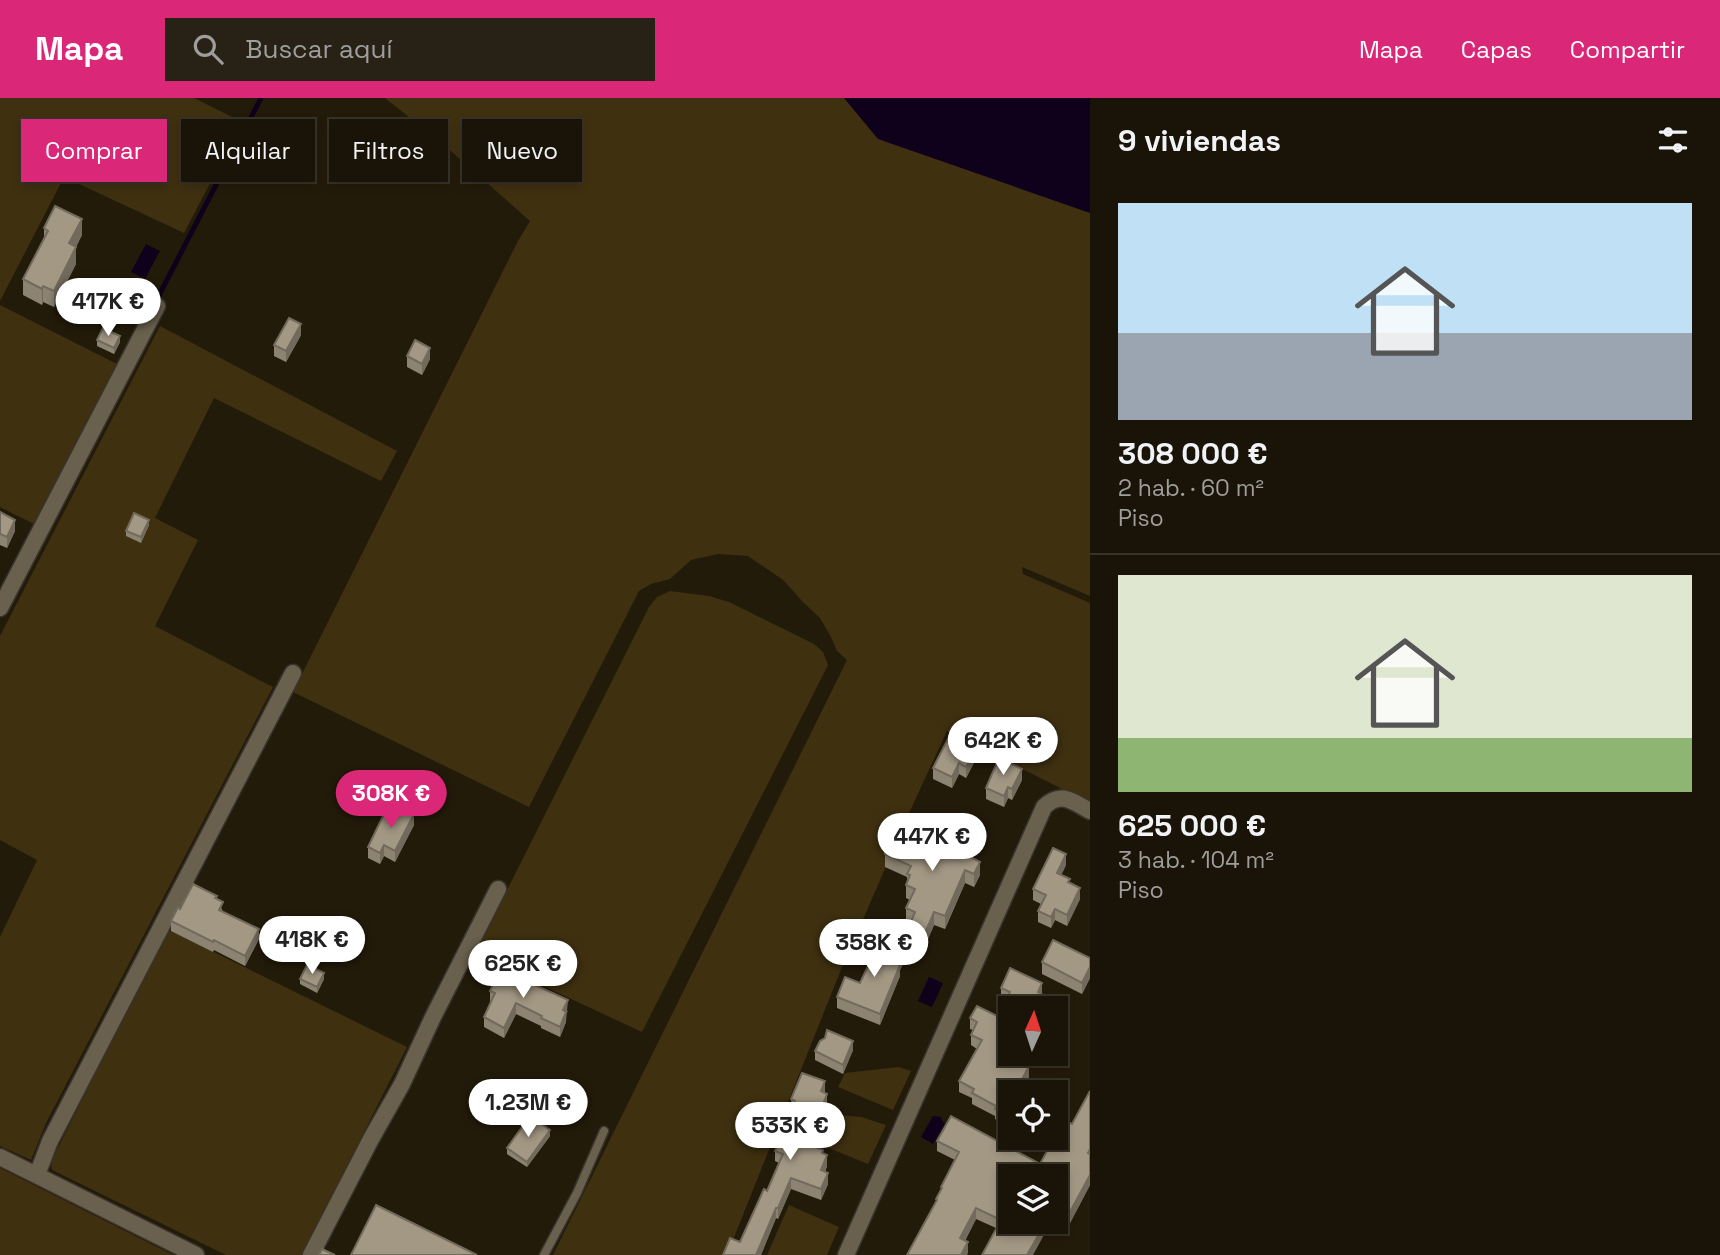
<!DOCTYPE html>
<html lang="es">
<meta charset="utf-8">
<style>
body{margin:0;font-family:"Space Grotesk",sans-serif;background:#272116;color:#f1f3f6;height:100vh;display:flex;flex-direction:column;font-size:26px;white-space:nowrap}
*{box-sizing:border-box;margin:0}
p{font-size:23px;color:#9f9e9c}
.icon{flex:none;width:38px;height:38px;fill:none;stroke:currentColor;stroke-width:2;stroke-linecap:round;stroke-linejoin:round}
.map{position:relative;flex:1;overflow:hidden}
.side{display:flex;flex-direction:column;background:#1a1408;width:630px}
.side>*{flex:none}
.hud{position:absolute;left:21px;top:21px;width:665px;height:63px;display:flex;gap:14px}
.needle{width:46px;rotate:3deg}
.tools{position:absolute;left:998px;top:898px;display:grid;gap:14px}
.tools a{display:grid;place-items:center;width:70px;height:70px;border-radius:0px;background:#1a1408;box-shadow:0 4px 10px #0003,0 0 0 2px #383329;font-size:35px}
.price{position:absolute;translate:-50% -60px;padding:0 16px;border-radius:24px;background:#fff;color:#222;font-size:23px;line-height:46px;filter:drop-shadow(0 2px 4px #0008)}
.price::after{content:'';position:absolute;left:50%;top:42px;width:21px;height:16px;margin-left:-10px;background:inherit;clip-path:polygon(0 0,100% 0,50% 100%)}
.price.active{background:#db2777;color:#fff}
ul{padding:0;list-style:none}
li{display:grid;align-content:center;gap:14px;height:371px;padding:0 28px}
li+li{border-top:2px solid #383329}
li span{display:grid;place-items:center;height:217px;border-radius:0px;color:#555}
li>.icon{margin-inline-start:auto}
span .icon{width:126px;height:126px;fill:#fffc;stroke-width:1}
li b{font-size:30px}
h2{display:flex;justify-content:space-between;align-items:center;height:84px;padding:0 28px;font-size:30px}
.chip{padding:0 24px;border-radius:0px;background:#1a1408;box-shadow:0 4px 10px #0003,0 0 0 2px #383329;font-size:24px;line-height:63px}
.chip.active{background:#db2777;color:#fff}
header{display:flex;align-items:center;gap:42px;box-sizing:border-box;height:98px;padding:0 35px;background:#db2777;color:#fff}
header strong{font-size:33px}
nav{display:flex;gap:38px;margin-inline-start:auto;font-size:24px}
.search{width:490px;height:63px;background:#272116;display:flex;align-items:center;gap:18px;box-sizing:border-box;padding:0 24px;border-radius:0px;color:#9f9e9c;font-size:26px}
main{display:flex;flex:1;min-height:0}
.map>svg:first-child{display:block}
.green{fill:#3f3010}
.water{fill:#0f001b}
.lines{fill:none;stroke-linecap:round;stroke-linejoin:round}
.stream{stroke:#0f001b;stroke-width:5}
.service-casing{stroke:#38332c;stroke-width:11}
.minor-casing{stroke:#38332c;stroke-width:19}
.service{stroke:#69604d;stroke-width:8}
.minor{stroke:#69604d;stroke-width:16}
.wall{fill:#8c8372;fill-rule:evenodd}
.shaded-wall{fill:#726a5c}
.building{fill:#a39884;stroke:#726a5c;stroke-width:2}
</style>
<header>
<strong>Mapa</strong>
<div class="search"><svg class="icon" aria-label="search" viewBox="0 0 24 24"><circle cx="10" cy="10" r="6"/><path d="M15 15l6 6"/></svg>Buscar aquí</div>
<nav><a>Mapa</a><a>Capas</a><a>Compartir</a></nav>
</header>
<main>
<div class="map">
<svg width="1090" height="1157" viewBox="0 0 1090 1157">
<rect width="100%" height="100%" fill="#231b0a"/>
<g class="green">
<path d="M0 0H194L242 24 184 135 64 79 0 203Z"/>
<path d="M385 0H1090V498L1022 469 1023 476 1090 505V705L947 633 915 702 840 874 727 1157H553L847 562 837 553 831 539 820 520 803 504 783 482 748 458 718 456 691 462 670 481 651 486 639 493 529 709 293 594 518 143 530 123 444 47Z"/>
<path d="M0 207 117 266 34 426 0 409Z"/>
<path d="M160 228 397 353 381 383 214 300 155 420 198 442 155 528 273 589 46 1025 31 1062 0 1048V839L37 762 0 742V538Z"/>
<path d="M670 493 709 498 729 504 814 546 823 554 828 567 642 934 475 856 649 509 657 499Z"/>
<path d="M167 831 407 949 302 1157H226L52 1072 51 1064Z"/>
<path d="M899 969 911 973 893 1012 838 989 845 975Z"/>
<path d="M830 1016 861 1019 886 1027 868 1066 779 1030 784 1022 821 1036Z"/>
<path d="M0 1070 173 1157H0Z"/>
<path d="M789 1107 839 1129 827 1157H767Z"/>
</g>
<g class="water">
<path d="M844 0H1090V115L878 41Z"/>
<path d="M146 146 160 153 145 181 131 174Z"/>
<path d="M929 879 943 885 932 909 918 903Z"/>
<path d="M933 1018 941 1019 942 1023 945 1025 933 1046 921 1039Z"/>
</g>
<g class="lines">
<path class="stream" d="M155 205 261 0"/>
<defs>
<path id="service" d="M544 1157 577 1095 604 1033"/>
<g id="minor">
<path d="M0 510 157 208"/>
<path d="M0 1059 196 1157"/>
<path d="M37 1077 50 1043 293 575"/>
<path d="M311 1157 371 1041 402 986 433 919 498 791"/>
<path d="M846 1157 1044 709C1061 692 1073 704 1090 713"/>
</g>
</defs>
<use href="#service" class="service-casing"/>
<use href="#minor" class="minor-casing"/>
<use href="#service" class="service"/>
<use href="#minor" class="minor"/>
</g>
<g class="wall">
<path d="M44 130 82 137 76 149V166L54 209 43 204 42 207 23 197V181L44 142Z"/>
<path d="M301 237 286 264 274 258V247Z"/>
<path d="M97 242 120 244 114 256 97 248Z"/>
<path d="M407 258 430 261 422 277 407 269Z"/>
<path d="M0 414 15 433 7 450 0 447Z"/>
<path d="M149 427 141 445 126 438V433Z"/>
<path d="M976 661 966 680 959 676 952 690 933 681V670Z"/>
<path d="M1022 682 1012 702 1008 700 1004 709 986 701V690Z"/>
<path d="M392 720 414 727 395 764 384 758 380 766 368 760V749Z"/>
<path d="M922 739 972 756 970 759 980 777 974 789 965 785 945 831 934 827 919 862 905 855V862L900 872V878L880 927 837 910V899L860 885 904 850V841L911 825 906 823V810L910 802 906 800V787L907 783V779L885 769V756L913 745Z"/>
<path d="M1066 767 1061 777 1070 785 1080 801 1067 828 1055 822 1051 830 1038 824V813L1041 806 1033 802V791Z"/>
<path d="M217 800 223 814 259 841 245 868 214 852 213 854 171 833V823L180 811Z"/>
<path d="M1090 860V880L1082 896 1042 876V864Z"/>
<path d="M300 881H324L317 895 300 886Z"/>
<path d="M1001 890 1042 896 1043 907 1010 910 1018 963 1029 979 1023 991 1010 994V1029L995 1021V1018L972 1006V1000L959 994V983L977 951 971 947V937L973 932 970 931V920L999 919 1006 903 1001 900Z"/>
<path d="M490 893 568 913 566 915V924L560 939 541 930V928L516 916 504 940 484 929V919L491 904 490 903Z"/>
<path d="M853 952 843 976 815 962V953Z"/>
<path d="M1090 993V1087L1070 1125 1058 1119 1054 1127 1050 1126 996 1130 976 1121 965 1143 968 1155 936 1105V1101L941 1092V1089L955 1062 937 1053V1043L1040 1066 1052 1046 1039 1040H1055V1018L1072 1026ZM1055 1078V1124H1010Z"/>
<path d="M825 995 827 996V1018L815 1049 823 1055 827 1068 825 1074 828 1086 821 1102 791 1091 778 1121 776 1120 761 1157H723L740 1144 767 1093 779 1065 775 1063V1053L792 1012 791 1001Z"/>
<path d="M550 1038 527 1069 507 1056V1050Z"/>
</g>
<g class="shaded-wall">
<path d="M82 121V137L69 162V145Z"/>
<path d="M76 149V166L54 209V193Z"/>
<path d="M43 188V204L42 207V191Z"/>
<path d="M301 226V237L286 264V253Z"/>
<path d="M120 238V244L114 256V250Z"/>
<path d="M430 250V261L422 277V266Z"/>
<path d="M15 422V433L7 450V439Z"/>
<path d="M149 422V427L141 445V439Z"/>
<path d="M976 650V661L966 680V669Z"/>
<path d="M959 665V676L952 690V679Z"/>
<path d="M1022 671V682L1012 702V691Z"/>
<path d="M1008 689V700L1004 709V698Z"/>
<path d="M414 716V727L395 764V753Z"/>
<path d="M972 743V756L965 769V756Z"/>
<path d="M384 747V758L380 766V755Z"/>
<path d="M1066 756V767L1057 786V775Z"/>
<path d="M980 764V777L974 789V776Z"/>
<path d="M965 772V785L945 831V818Z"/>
<path d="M1080 790V801L1067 828V817Z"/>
<path d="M1055 811V822L1051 830V819Z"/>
<path d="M934 814V827L919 862V849Z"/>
<path d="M259 831V841L245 868V858Z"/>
<path d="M905 850V862L900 872V878L880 927V916L897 866Z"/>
<path d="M1090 869V880L1082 896V885Z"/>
<path d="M324 875V881L317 895V889Z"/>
<path d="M1042 885V896L1038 905V894Z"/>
<path d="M1043 897V907L1042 910H1037Z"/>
<path d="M568 902 566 924 560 939V929L563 912Z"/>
<path d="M516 905V916L504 940V930Z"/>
<path d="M853 943V952L843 976V967Z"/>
<path d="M1016 956H1022L1014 971V961Z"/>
<path d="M1029 968V979L1021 994 1018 989Z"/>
<path d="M825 983V994L821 1004V993Z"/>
<path d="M827 996V1006L823 1017V1006Z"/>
<path d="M827 1008V1018L812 1059V1048Z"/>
<path d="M550 1032V1038L527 1069V1064Z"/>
<path d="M827 1057V1068L821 1083V1072Z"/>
<path d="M828 1075V1086L821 1102V1091Z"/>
<path d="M1090 1077V1087L1070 1125V1114Z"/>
<path d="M791 1080V1091L778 1121V1110Z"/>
<path d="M1058 1108V1119L1054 1127V1124H1055V1114Z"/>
<path d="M776 1110V1120L761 1157H756Z"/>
<path d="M976 1110V1121L960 1151V1140Z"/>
<path d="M1046 1124H1050V1126L1033 1157H1027Z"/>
<path d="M968 1144V1155L967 1157H961Z"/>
</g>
<g class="building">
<path d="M55 108 82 121 69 145 76 149 54 193 43 188 42 191 23 181 48 133 44 130Z"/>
<path d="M289 220 301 226 286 253 274 247Z"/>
<path d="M103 230 120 238 114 250 97 242Z"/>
<path d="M415 242 430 250 422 266 407 258Z"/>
<path d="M0 414 15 422 7 439 0 436Z"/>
<path d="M134 415 149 422 141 439 126 433Z"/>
<path d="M950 637 976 650 966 669 959 665 952 679 933 670Z"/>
<path d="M999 660 1022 671 1012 691 1008 689 1004 698 986 690Z"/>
<path d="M398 708 414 716 395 753 384 747 380 755 368 749 384 716 392 720Z"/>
<path d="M931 722 972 743 965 756 980 764 974 776 965 772 945 818 934 814 919 849 904 841 915 814 906 810 915 791 906 787 910 777 907 776 911 768 885 756 894 737 913 745 917 737 922 739Z"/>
<path d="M1053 750 1066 756 1057 775 1070 781 1068 784 1080 790 1067 817 1055 811 1051 819 1038 813 1046 797 1033 791Z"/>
<path d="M193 786 217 798 215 800 223 804 219 812 259 831 245 858 214 842 213 844 171 823 178 809 180 811Z"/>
<path d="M881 841 905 850 897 866 900 867 880 916 837 899 845 879 860 885Z"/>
<path d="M1053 842 1090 860V869L1082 885 1042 864Z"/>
<path d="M307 867 324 875 317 889 300 881Z"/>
<path d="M1010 870 1042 885 1038 894 1043 897 1037 910H1010V956H1016L1014 961 1029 968 1018 989 1029 994H1010V1018L995 1011 996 1008 972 995 974 991 959 983 982 942 971 937 977 924 970 920 977 908 999 919 1010 894 1001 890Z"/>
<path d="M500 871 568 902 563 912 566 914 560 929 541 920 542 918 516 905 504 930 484 919 495 895 490 893Z"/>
<path d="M827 932 853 943 843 967 815 953 820 943 825 940Z"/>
<path d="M802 975 825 983 821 993 827 996 823 1006 827 1008 812 1048 823 1052 822 1055 827 1057 821 1072 828 1075 821 1091 791 1080 778 1110H776L756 1157H723L730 1140 740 1144 764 1091 767 1093 783 1056 775 1053 795 1003 791 1001Z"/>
<path d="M1090 993V1051L1088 1055 1090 1056V1077L1070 1114 1058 1108 1055 1114V1078H1010V1124H1046L1027 1157H982L1001 1122 976 1110 960 1140 968 1144 961 1157H907L937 1102 936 1101 942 1090 941 1089 959 1054 937 1043 951 1018 1040 1066 1056 1037H1055V1018L1072 1026Z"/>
<path d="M530 1018 550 1032 527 1064 507 1050Z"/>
<path d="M376 1107 477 1157H351Z"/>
<path d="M322 1151 335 1157H319Z"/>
</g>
</svg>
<div class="tools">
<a><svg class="needle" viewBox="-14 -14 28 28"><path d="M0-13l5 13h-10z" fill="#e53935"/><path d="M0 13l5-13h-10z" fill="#9f9e9c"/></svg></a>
<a><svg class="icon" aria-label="locate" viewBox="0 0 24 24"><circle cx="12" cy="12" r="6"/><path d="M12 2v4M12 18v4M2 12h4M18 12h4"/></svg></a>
<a><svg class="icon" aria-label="layers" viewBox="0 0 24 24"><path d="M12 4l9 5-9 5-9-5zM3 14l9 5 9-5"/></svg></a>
</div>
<b class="price" style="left:108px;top:240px">417K €</b>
<b class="price" style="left:1003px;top:679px">642K €</b>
<b class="price active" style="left:391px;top:732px">308K €</b>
<b class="price" style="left:932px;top:775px">447K €</b>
<b class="price" style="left:312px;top:878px">418K €</b>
<b class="price" style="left:874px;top:881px">358K €</b>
<b class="price" style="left:523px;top:902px">625K €</b>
<b class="price" style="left:528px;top:1041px">1.23M €</b>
<b class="price" style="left:790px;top:1064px">533K €</b>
<div class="hud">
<a class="chip active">Comprar</a>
<a class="chip">Alquilar</a>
<a class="chip">Filtros</a>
<a class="chip">Nuevo</a>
</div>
</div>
<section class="side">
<h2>9 viviendas<svg class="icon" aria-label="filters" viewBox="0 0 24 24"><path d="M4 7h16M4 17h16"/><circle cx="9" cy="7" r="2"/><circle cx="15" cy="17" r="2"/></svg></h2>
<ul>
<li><span style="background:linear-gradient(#bfe0f5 60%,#9aa5b1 0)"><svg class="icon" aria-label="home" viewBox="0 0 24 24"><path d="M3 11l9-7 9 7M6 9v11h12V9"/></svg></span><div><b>308 000 €</b><p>2 hab. · 60 m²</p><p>Piso</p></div></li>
<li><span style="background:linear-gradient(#dfe7d0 75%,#8fb573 0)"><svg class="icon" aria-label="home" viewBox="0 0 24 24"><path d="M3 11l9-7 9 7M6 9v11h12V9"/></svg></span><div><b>625 000 €</b><p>3 hab. · 104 m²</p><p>Piso</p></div></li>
</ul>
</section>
</main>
